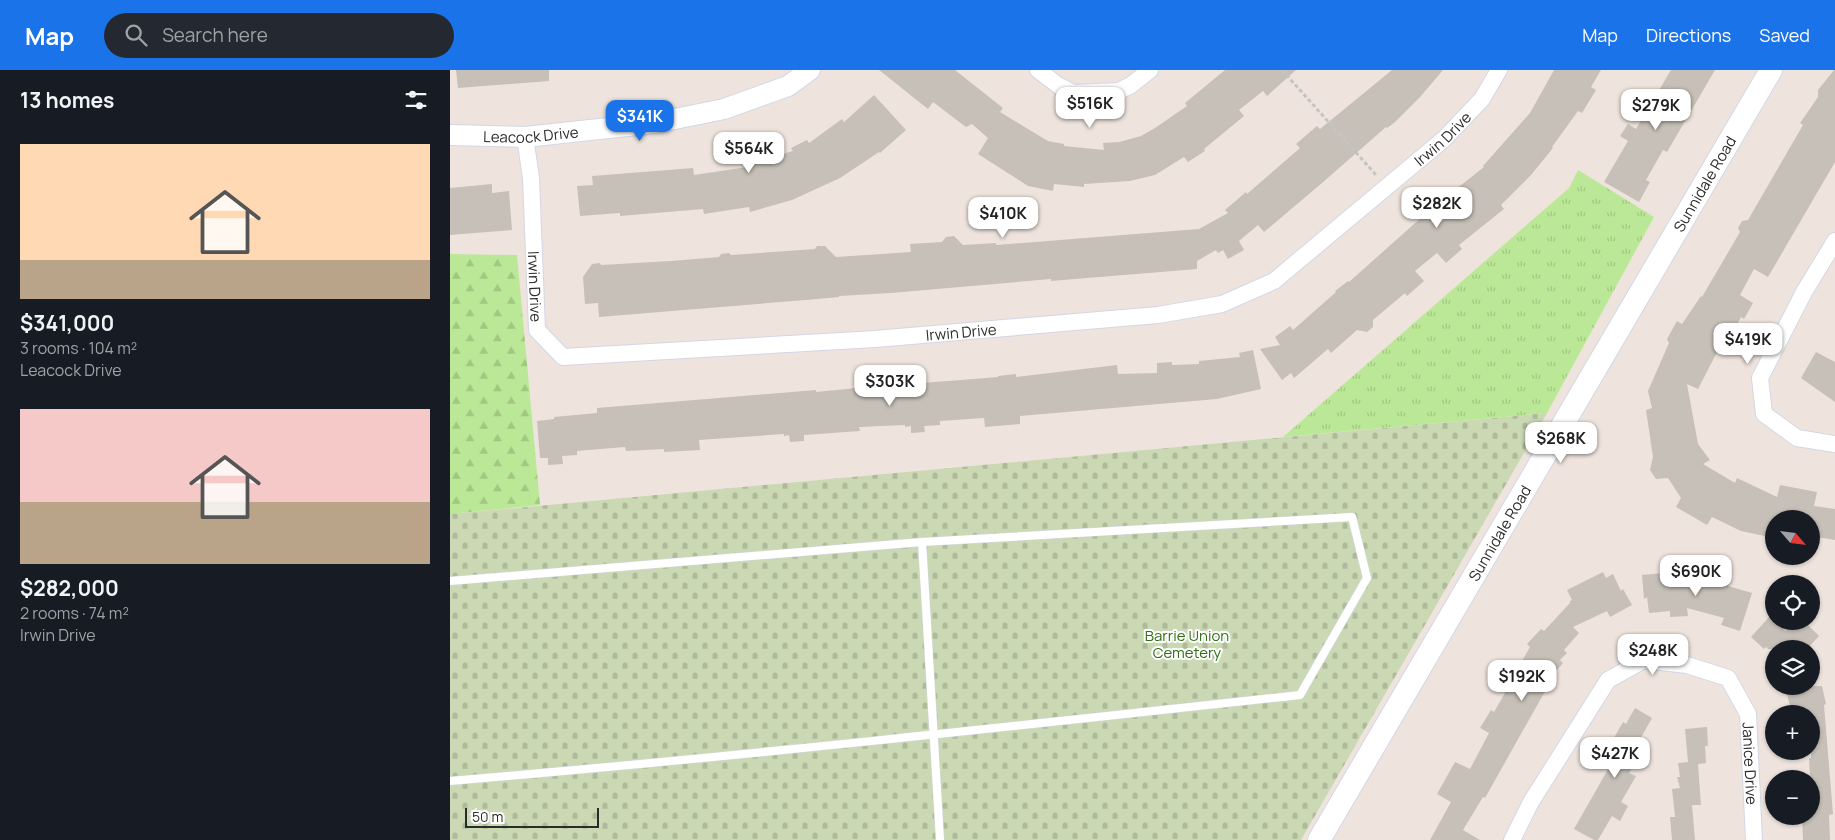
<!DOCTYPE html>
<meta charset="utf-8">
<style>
body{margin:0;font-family:Manrope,sans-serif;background:#242831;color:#f1f3f6;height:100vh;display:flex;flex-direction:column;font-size:19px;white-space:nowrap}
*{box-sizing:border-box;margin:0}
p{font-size:16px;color:#9ea1a6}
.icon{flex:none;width:28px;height:28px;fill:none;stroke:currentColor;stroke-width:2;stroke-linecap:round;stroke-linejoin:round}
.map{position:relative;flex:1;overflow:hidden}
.drawer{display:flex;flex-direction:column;background:#171b24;width:450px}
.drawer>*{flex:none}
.needle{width:32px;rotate:118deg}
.buttons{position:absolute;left:1315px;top:440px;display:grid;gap:10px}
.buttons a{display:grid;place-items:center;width:55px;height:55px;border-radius:50%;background:#171b24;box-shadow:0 1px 4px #0004;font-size:25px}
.scale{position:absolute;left:15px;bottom:12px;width:134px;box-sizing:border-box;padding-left:5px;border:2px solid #2b2b2b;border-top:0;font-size:14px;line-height:18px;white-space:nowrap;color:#2b2b2b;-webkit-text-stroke:4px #fff;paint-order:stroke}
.price{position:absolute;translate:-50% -42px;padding:0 11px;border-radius:10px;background:#fff;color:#222;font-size:16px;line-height:32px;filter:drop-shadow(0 1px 2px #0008)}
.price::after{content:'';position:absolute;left:50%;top:30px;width:15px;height:11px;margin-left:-8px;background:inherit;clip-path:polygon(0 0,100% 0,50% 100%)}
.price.active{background:#1a73e8;color:#fff}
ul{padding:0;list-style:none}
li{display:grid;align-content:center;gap:10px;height:265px;padding:0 20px}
li span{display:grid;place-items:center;height:155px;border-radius:0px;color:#555}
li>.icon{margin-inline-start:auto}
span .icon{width:90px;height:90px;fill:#fffc;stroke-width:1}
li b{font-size:21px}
h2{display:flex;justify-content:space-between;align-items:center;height:60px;padding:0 20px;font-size:21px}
header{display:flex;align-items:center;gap:30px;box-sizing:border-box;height:70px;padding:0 25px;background:#1a73e8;color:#fff}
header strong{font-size:24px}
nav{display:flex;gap:28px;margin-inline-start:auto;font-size:18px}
.search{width:350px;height:45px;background:#242831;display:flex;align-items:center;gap:12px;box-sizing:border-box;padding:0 18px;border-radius:28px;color:#9ea1a6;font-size:19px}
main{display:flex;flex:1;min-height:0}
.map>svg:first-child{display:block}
.forest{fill:url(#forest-firs)}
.cemetery{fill:url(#cemetery-stones)}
.park{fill:url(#park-tufts)}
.building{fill:#c6c0b8}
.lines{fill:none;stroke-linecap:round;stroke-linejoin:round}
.service-casing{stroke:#d2d7e5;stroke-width:9}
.minor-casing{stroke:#d2d7e5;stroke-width:18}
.tertiary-casing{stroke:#d2d7e5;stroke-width:22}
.secondary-casing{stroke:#d2d7e5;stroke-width:24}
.path{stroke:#c4c4c4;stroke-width:3;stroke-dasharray:4 2.5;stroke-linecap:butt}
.service{stroke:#fff;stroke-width:8}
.minor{stroke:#fff;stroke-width:16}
.tertiary{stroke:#fff;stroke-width:20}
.secondary{stroke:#fff;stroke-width:22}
.labels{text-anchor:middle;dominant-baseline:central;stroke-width:4;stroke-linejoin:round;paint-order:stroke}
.street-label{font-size:15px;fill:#2b2b2b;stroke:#fff}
.park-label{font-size:15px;fill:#326e16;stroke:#fff}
</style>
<header>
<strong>Map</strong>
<div class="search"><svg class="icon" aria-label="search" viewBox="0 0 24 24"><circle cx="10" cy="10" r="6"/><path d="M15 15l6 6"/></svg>Search here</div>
<nav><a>Map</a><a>Directions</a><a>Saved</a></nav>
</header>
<main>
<section class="drawer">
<h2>13 homes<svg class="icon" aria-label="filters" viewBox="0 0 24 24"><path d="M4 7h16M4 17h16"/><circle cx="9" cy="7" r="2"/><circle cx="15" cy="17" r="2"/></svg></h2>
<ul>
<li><span style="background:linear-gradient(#ffd9b3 75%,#b9a48a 0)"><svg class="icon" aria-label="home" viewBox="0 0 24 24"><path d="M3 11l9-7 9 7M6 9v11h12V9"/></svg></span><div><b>$341,000</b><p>3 rooms · 104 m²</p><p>Leacock Drive</p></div></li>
<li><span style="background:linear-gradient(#f6c9c9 60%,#b9a48a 0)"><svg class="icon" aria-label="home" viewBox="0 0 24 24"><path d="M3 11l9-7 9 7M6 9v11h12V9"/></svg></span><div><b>$282,000</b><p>2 rooms · 74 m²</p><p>Irwin Drive</p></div></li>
</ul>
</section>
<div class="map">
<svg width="1385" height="770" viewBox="0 0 1385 770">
<defs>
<pattern id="forest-firs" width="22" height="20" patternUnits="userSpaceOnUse" patternTransform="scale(1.25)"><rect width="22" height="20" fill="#bbe896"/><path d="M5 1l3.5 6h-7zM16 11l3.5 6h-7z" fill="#a1c781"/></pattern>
<pattern id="cemetery-stones" width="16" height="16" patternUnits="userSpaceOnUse" patternTransform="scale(1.25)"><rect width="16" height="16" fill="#cad9b3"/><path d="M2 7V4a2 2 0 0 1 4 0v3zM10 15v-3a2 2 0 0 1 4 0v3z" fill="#aeba9a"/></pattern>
<pattern id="park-tufts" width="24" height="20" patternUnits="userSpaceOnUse" patternTransform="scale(1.25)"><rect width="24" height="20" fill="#bbe896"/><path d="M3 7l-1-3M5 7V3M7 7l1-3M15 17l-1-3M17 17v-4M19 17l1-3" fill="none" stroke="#a1c781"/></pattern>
</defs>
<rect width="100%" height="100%" fill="#eee4dd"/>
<path class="forest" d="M0 184 67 185 90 435 0 444Z"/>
<path class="cemetery" d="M1097 343 851 770H0V444Z"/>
<path class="park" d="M1128 100 1204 147 1097 343 833 367 1119 118Z"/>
<g class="building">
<path d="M6 0H99V11L8 18Z"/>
<path d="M429 0H505L553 38 550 42 598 71 614 74V76L654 80 653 73 669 72 691 66 705 58 737 36 735 33 775 0H846L817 26 813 21 789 40 794 46 754 79 755 81 738 92 734 87 705 105 680 111 634 114V117L604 114 603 121 578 116 528 84 538 68 522 54 516 57 483 32 478 39Z"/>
<path d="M942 0H993L971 26 944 53 937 58 936 57 872 113 814 162 808 155 789 171 794 180 778 189 773 180 768 183 766 180 747 191V199L601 211V209L441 223 389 226V227L356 230 149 247 148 233 135 234 133 207 142 194 150 193 151 195 221 191 269 187 271 184 279 183 281 185 365 179 367 176H375L386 187 461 182 460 174 492 172 496 167 504 166 513 175 546 173V175L749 159 778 143 775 140 796 122 797 124 850 78 846 74 867 56 870 59Z"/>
<path d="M1104 0H1151L1141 17 1146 20 1132 43 1128 41 1102 77 1103 78 1081 105 1051 135 1054 139 1009 175 1012 179 996 193 987 183 965 201 974 211 957 226 955 223 923 250V257L917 262 907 260 881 283 878 279 844 308 841 303 832 310 810 279 830 275 825 267 840 256 843 260 886 222 885 221 898 211 899 212 982 138 1034 97 1033 96 1080 43Z"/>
<path d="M1221 0H1265L1217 82 1213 80 1196 110 1200 112 1189 132 1154 112 1178 71 1170 66 1178 54 1186 59Z"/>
<path d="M1384 0H1385V92L1318 207 1304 199 1290 225 1303 233 1294 249 1291 247 1282 264 1278 261 1248 319 1237 314 1248 374 1260 390 1253 394 1285 413 1287 408 1327 427 1330 415 1367 422 1364 436 1385 439V470L1361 466V449H1324V468L1291 461 1262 447 1257 455 1226 437 1231 428 1218 408 1206 409 1200 400 1203 387 1196 340 1202 338 1198 321 1219 273 1217 269 1227 251 1232 254 1251 226 1252 227 1290 162 1288 158 1292 151 1298 150 1353 55 1350 53 1368 27V20Z"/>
<path d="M424 25 456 60 430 83 429 82 390 108 342 130 300 142 299 137 254 144 253 139 170 146V143L130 146 127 116 143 115 142 106 243 98 244 105 304 96 303 92 343 81 341 78 357 70 359 73 392 49 394 52Z"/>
<path d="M42 114V123L59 121 62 160 0 165V118Z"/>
<path d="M803 280 811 319 767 329 570 346V354L535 357 534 348 490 351V355L474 356 475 362 461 363V356L455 357V355L409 357 410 361 354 365V371L340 372 339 365 334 366V364L249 370 250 380 214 382V379L176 381 175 377 127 381V385L112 386 113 394 98 395V388H90L87 351 104 349V347L147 343V338L366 320V322L427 316V314L447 313 448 315 548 307V306L566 304V307L667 295 668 304 707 303V293L722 292V295L749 294V291L790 287 789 283Z"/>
<path d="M1366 282 1385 292V332L1351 308Z"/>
<path d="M1153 502 1156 508 1163 504 1171 521 1173 519 1182 535 1160 547 1157 541 1123 557 1129 563 1114 580 1117 583 1110 590 1113 593 1107 600 1035 728 1033 727 1013 760 1030 770H980L1001 732 987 724 1005 692 1020 699 1039 663 1030 658 1041 640 1044 642 1062 611 1061 610 1080 577 1077 574 1091 559 1094 561 1120 533V531L1122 530 1117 520Z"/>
<path d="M1213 503V506L1242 504 1279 513 1278 516 1302 523 1290 561 1271 555 1274 548 1237 538 1238 546 1220 547V541L1199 543 1197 527 1194 529 1192 505Z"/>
<path d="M1320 546 1336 561 1345 551H1354L1369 566 1357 579H1318L1316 577 1314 579 1301 567Z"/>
<path d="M1335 616H1372L1376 634 1374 635 1383 744 1379 745 1380 770H1353L1352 746H1361V709H1360L1359 688H1361V644H1342Z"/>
<path d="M1185 638 1202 648 1188 673 1194 677 1179 703 1186 706 1171 732 1178 736 1170 751 1162 746 1148 770H1144L1124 759 1173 673 1164 668 1173 652 1176 654Z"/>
<path d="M1257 657 1258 676H1255L1256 693 1248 694 1251 735H1242L1245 770H1222L1220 747H1225L1222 719 1230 718 1227 707H1230L1228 693 1238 692 1235 659Z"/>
</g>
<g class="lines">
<defs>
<g id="service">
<path d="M472 472 490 770"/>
<path d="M0 511 472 472 902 447 917 508 850 625C567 656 284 687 0 711"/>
</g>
<g id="minor">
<path d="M588 0 609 16 623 23 669 21 681 15 700 0"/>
<path id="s1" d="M75 67 81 108 87 260 113 287 425 269 708 245 772 234 824 211 994 69 1032 29 1049 0"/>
<path d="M1385 171 1354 222 1310 308 1314 344 1347 368 1385 374"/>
<path id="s2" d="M1062 770 1081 732 1158 610 1194 590 1237 595 1278 608 1298 644 1304 770"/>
</g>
<g id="tertiary">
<path id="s3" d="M0 65 75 67 205 53 274 39 338 16 360 0"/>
</g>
<g id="secondary">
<path id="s4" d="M869 770 1321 0"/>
</g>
</defs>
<use href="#service" class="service-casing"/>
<use href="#minor" class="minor-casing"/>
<use href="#tertiary" class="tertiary-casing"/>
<use href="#secondary" class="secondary-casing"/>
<path class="path" d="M832 0 927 106"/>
<use href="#service" class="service"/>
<use href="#minor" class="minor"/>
<use href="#tertiary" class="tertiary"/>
<use href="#secondary" class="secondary"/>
</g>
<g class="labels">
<g class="street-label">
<text stroke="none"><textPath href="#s3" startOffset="81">Leacock Drive</textPath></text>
<text stroke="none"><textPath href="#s1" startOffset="1170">Irwin Drive</textPath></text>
<text stroke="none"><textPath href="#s4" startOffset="761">Sunnidale Road</textPath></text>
<text stroke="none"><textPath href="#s1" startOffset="150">Irwin Drive</textPath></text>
<text stroke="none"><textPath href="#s1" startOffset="630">Irwin Drive</textPath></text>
<text stroke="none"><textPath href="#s4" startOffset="356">Sunnidale Road</textPath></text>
<text stroke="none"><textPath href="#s2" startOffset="405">Janice Drive</textPath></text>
</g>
<g class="park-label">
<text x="737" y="565">Barrie Union<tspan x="737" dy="17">Cemetery</tspan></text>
</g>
</g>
</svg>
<div class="buttons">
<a><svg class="needle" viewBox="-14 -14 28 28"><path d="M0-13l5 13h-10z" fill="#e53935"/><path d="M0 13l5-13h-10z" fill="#9ea1a6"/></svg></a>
<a><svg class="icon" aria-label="locate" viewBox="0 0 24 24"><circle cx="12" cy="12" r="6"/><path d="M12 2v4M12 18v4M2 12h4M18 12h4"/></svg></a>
<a><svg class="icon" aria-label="layers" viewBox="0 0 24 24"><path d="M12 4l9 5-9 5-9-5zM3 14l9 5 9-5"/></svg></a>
<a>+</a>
<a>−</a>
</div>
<div class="scale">50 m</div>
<b class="price" style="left:640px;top:59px">$516K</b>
<b class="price" style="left:1206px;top:61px">$279K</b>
<b class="price active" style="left:190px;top:72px">$341K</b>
<b class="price" style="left:299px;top:104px">$564K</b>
<b class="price" style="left:987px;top:159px">$282K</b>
<b class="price" style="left:553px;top:169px">$410K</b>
<b class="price" style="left:1298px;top:295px">$419K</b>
<b class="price" style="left:440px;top:337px">$303K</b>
<b class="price" style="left:1111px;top:394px">$268K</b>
<b class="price" style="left:1246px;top:527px">$690K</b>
<b class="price" style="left:1203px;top:606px">$248K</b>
<b class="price" style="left:1072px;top:632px">$192K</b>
<b class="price" style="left:1165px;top:709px">$427K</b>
</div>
</main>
